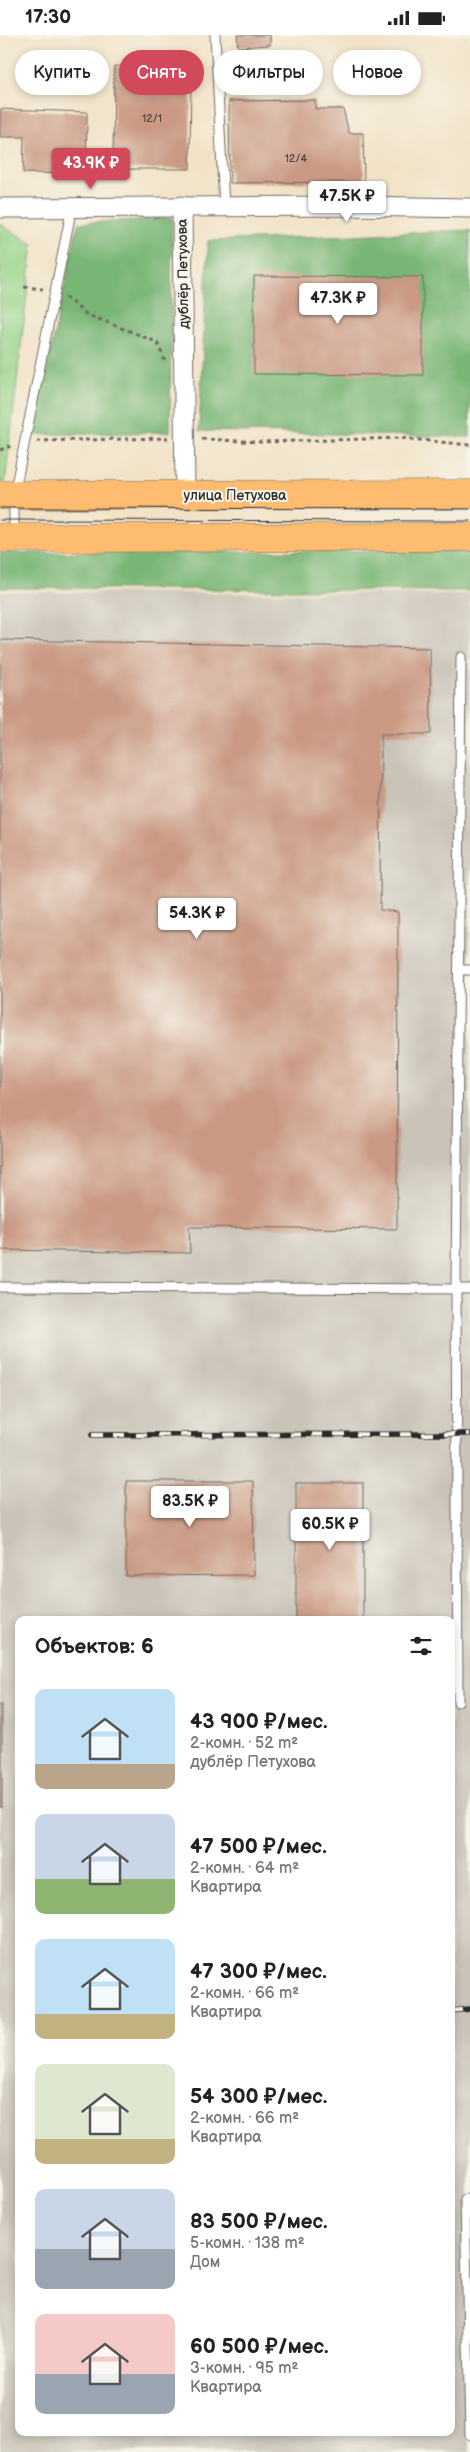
<!DOCTYPE html>
<html lang="ru">
<meta charset="utf-8">
<style>
body{margin:0;font-family:"Balsamiq Sans",sans-serif;background:#f6f6f6;color:#222;height:100vh;display:flex;flex-direction:column;font-size:19px;white-space:nowrap}
*{box-sizing:border-box;margin:0}
p{font-size:16px;color:#767676}
.icon{flex:none;width:28px;height:28px;fill:none;stroke:currentColor;stroke-width:2;stroke-linecap:round;stroke-linejoin:round}
.map{position:relative;flex:1;overflow:hidden}
.sheet{position:absolute;left:15px;top:1581px;width:440px;height:820px;display:flex;flex-direction:column;background:#fff;border-radius:10px;box-shadow:0 2px 8px #0003}
.sheet>*{flex:none}
.hud{position:absolute;left:15px;top:15px;width:440px;height:45px;display:flex;gap:10px}
.price{position:absolute;translate:-50% -42px;padding:0 11px;border-radius:5px;background:#fff;color:#222;font-size:16px;line-height:32px;filter:drop-shadow(0 1px 2px #0008)}
.price::after{content:'';position:absolute;left:50%;top:30px;width:15px;height:11px;margin-left:-8px;background:inherit;clip-path:polygon(0 0,100% 0,50% 100%)}
.price.on{background:#d1495b;color:#fff}
ul{padding:0;list-style:none}
li{display:flex;align-items:center;gap:15px;height:125px;padding:0 20px}
li span{display:grid;place-items:center;flex:none;width:140px;height:100px;border-radius:10px;color:#555}
li>.icon{margin-inline-start:auto}
span .icon{width:60px;height:60px;fill:#fffc;stroke-width:1}
li b{font-size:21px}
h2{display:flex;justify-content:space-between;align-items:center;height:60px;padding:0 20px;font-size:21px}
.pill{padding:0 18px;border-radius:22px;background:#fff;box-shadow:0 2px 8px #0003;font-size:18px;line-height:45px}
.pill.on{background:#d1495b;color:#fff}
.status{display:flex;justify-content:space-between;align-items:center;height:35px;padding:0 25px;background:#fff;direction:ltr}
.status svg{height:14px;fill:currentColor}
.map>svg:first-child{display:block}
.industrial{fill:#c9c3b8;fill-rule:evenodd}
.green{fill:#96d489;stroke:#60805a}
.forest{fill:#78b675;stroke:#527050}
.building{fill:#c99983}
.lines{fill:none;stroke-linecap:round;stroke-linejoin:round}
.lane-casing{stroke:#716b62;stroke-width:11}
.street-casing{stroke:#716b62;stroke-width:21}
.highway-casing{stroke:#716b62;stroke-width:29}
.path{stroke:#716b62;stroke-width:3;stroke-dasharray:4 4;stroke-linecap:butt}
.lane{stroke:#fff;stroke-width:9}
.street{stroke:#fff;stroke-width:19}
.highway{stroke:#fdbc6f;stroke-width:28}
.tram{stroke:#2b2b2b;stroke-width:1}
.rail-casing{stroke:#2b2b2b;stroke-width:5.5}
.rail{stroke:#f7f3e8;stroke-width:4;stroke-dasharray:11;stroke-linecap:butt}
.labels{text-anchor:middle;dominant-baseline:central;stroke-width:4;stroke-linejoin:round;paint-order:stroke}
.number-label{font-size:11px;fill:#524641}
.street-label{font-size:14px;fill:#2b2b2b;stroke:#f7f3e8}
</style>
<div class="status"><b>17:30</b><svg viewBox="0 0 49 12"><path d="M0 12V9h3v3zM5 12V6h3v6zM10 12V3h3v9zM15 12V0h3v12zM26 1h20v11H26zM47 4h2v5h-2z"/></svg></div>
<div class="map">
<svg width="470" height="2417" viewBox="0 0 470 2417">
<rect width="100%" height="100%" fill="#f7f3e8"/>
<filter id="ink" filterUnits="userSpaceOnUse"><feTurbulence type="fractalNoise" baseFrequency=".02" numOctaves="2"/><feDisplacementMap in="SourceGraphic" scale="10" xChannelSelector="R" yChannelSelector="G"/><feConvolveMatrix kernelMatrix="1 2 1 2 8 2 1 2 1" color-interpolation-filters="sRGB"/></filter>
<filter id="wash" filterUnits="userSpaceOnUse"><feTurbulence type="fractalNoise" baseFrequency=".0096" numOctaves="4" result="noise"/><feDisplacementMap in="SourceGraphic" scale="20" xChannelSelector="R" yChannelSelector="G"/><feGaussianBlur stdDeviation="1.12" result="paint"/><feColorMatrix in="noise" values="0 0 0 0 0 0 0 0 0 0 0 0 0 0 0 0 0 1.4 0 .05"/><feComposite in="paint" operator="in"/></filter>
<g filter="url(#wash)">
<rect width="100%" height="100%" fill="#f2e3c8"/>
<path class="industrial" d="M0 557 470 559V2417H0ZM19 1585H451V2398H19Z"/>
<path class="green" d="M0 189 33 209 5 447H0Z"/>
<g class="forest">
<path d="M172 183 170 397 33 400 78 188Z"/>
<path d="M470 195V402L199 396 208 206Z"/>
<path d="M470 515V556L0 553V518Z"/>
</g>
<g id="blocks">
<g class="building">
<path d="M237 0H270V10L238 12Z"/>
<path d="M372 23 374 55 344 57 342 25Z"/>
<path d="M114 31 191 33 190 134H113Z"/>
<path d="M315 65V74H343L349 98H363L364 147 230 148 229 66Z"/>
<path d="M0 74 87 77 86 139 23 138 24 102H0Z"/>
<path d="M254 241 423 242V340L254 339Z"/>
<path d="M0 605 430 613 431 699H381L380 875 398 877 397 1194 189 1192 190 1218 0 1215Z"/>
<path d="M126 1446H253L254 1540 126 1541Z"/>
<rect x="296" y="1448" width="67" height="137"/>
<rect x="0" y="1670" width="2" height="102"/>
</g>
</g>
</g>
<g filter="url(#ink)">
<use href="#blocks" fill-opacity="0" stroke="#716b62" stroke-width="1"/>
<g class="lines">
<defs>
<g id="lane">
<path d="M215 0 224 172"/>
<path d="M14 501V460L72 172"/>
<path d="M459 935H470"/>
<path d="M0 1252 470 1254"/>
<path d="M458 1667 456 1254 461 622"/>
<path d="M470 2164H465L470 2400"/>
</g>
<g id="street">
<path d="M182 171 185 460"/>
<path d="M0 173 353 171 470 173"/>
</g>
<g id="highway">
<path d="M0 460 470 459"/>
<path d="M0 503 470 502"/>
</g>
</defs>
<use href="#lane" class="lane-casing"/>
<use href="#street" class="street-casing"/>
<use href="#highway" class="highway-casing"/>
<g class="path">
<path d="M24 252 43 254"/>
<path d="M65 262 86 279 157 307 165 326"/>
<path d="M202 404 261 407 400 403 470 410"/>
<path d="M37 406 168 403"/>
<path d="M0 415 11 411"/>
</g>
<use href="#lane" class="lane"/>
<use href="#street" class="street"/>
<use href="#highway" class="highway"/>
<g class="tram">
<path d="M0 473 470 474"/>
<path d="M0 485 470 486"/>
</g>
<defs>
<g id="rail">
<path d="M92 1400 470 1399"/>
<path d="M451 1976 470 1974"/>
</g>
</defs>
<use href="#rail" class="rail-casing"/>
<use href="#rail" class="rail"/>
</g>
</g>
<g class="labels">
<g class="number-label">
<text x="152" y="83">12/1</text>
<text x="296" y="123">12/4</text>
</g>
<g class="street-label">
<text transform="translate(183 239) rotate(-91)">дублёр Петухова</text>
<text x="235" y="460">улица Петухова</text>
</g>
</g>
</svg>
<b class="price on" style="left:91px;top:155px">43.9K ₽</b>
<b class="price" style="left:347px;top:188px">47.5K ₽</b>
<b class="price" style="left:338px;top:290px">47.3K ₽</b>
<b class="price" style="left:197px;top:905px">54.3K ₽</b>
<b class="price" style="left:190px;top:1493px">83.5K ₽</b>
<b class="price" style="left:330px;top:1516px">60.5K ₽</b>
<div class="hud">
<a class="pill">Купить</a>
<a class="pill on">Снять</a>
<a class="pill">Фильтры</a>
<a class="pill">Новое</a>
</div>
<section class="sheet">
<h2>Объектов: 6<svg class="icon" aria-label="filters" viewBox="0 0 24 24"><path d="M4 7h16M4 17h16"/><circle cx="9" cy="7" r="2"/><circle cx="15" cy="17" r="2"/></svg></h2>
<ul>
<li><span style="background:linear-gradient(#bfe0f5 75%,#b9a48a 0)"><svg class="icon" aria-label="home" viewBox="0 0 24 24"><path d="M3 11l9-7 9 7M6 9v11h12V9"/></svg></span><div><b>43 900 ₽/мес.</b><p>2-комн. · 52 m²</p><p>дублёр Петухова</p></div></li>
<li><span style="background:linear-gradient(#c9d6e8 65%,#8fb573 0)"><svg class="icon" aria-label="home" viewBox="0 0 24 24"><path d="M3 11l9-7 9 7M6 9v11h12V9"/></svg></span><div><b>47 500 ₽/мес.</b><p>2-комн. · 64 m²</p><p>Квартира</p></div></li>
<li><span style="background:linear-gradient(#bfe0f5 75%,#c2b280 0)"><svg class="icon" aria-label="home" viewBox="0 0 24 24"><path d="M3 11l9-7 9 7M6 9v11h12V9"/></svg></span><div><b>47 300 ₽/мес.</b><p>2-комн. · 66 m²</p><p>Квартира</p></div></li>
<li><span style="background:linear-gradient(#dfe7d0 75%,#c2b280 0)"><svg class="icon" aria-label="home" viewBox="0 0 24 24"><path d="M3 11l9-7 9 7M6 9v11h12V9"/></svg></span><div><b>54 300 ₽/мес.</b><p>2-комн. · 66 m²</p><p>Квартира</p></div></li>
<li><span style="background:linear-gradient(#c9d6e8 60%,#9aa5b1 0)"><svg class="icon" aria-label="home" viewBox="0 0 24 24"><path d="M3 11l9-7 9 7M6 9v11h12V9"/></svg></span><div><b>83 500 ₽/мес.</b><p>5-комн. · 138 m²</p><p>Дом</p></div></li>
<li><span style="background:linear-gradient(#f6c9c9 60%,#9aa5b1 0)"><svg class="icon" aria-label="home" viewBox="0 0 24 24"><path d="M3 11l9-7 9 7M6 9v11h12V9"/></svg></span><div><b>60 500 ₽/мес.</b><p>3-комн. · 95 m²</p><p>Квартира</p></div></li>
</ul>
</section>
</div>
